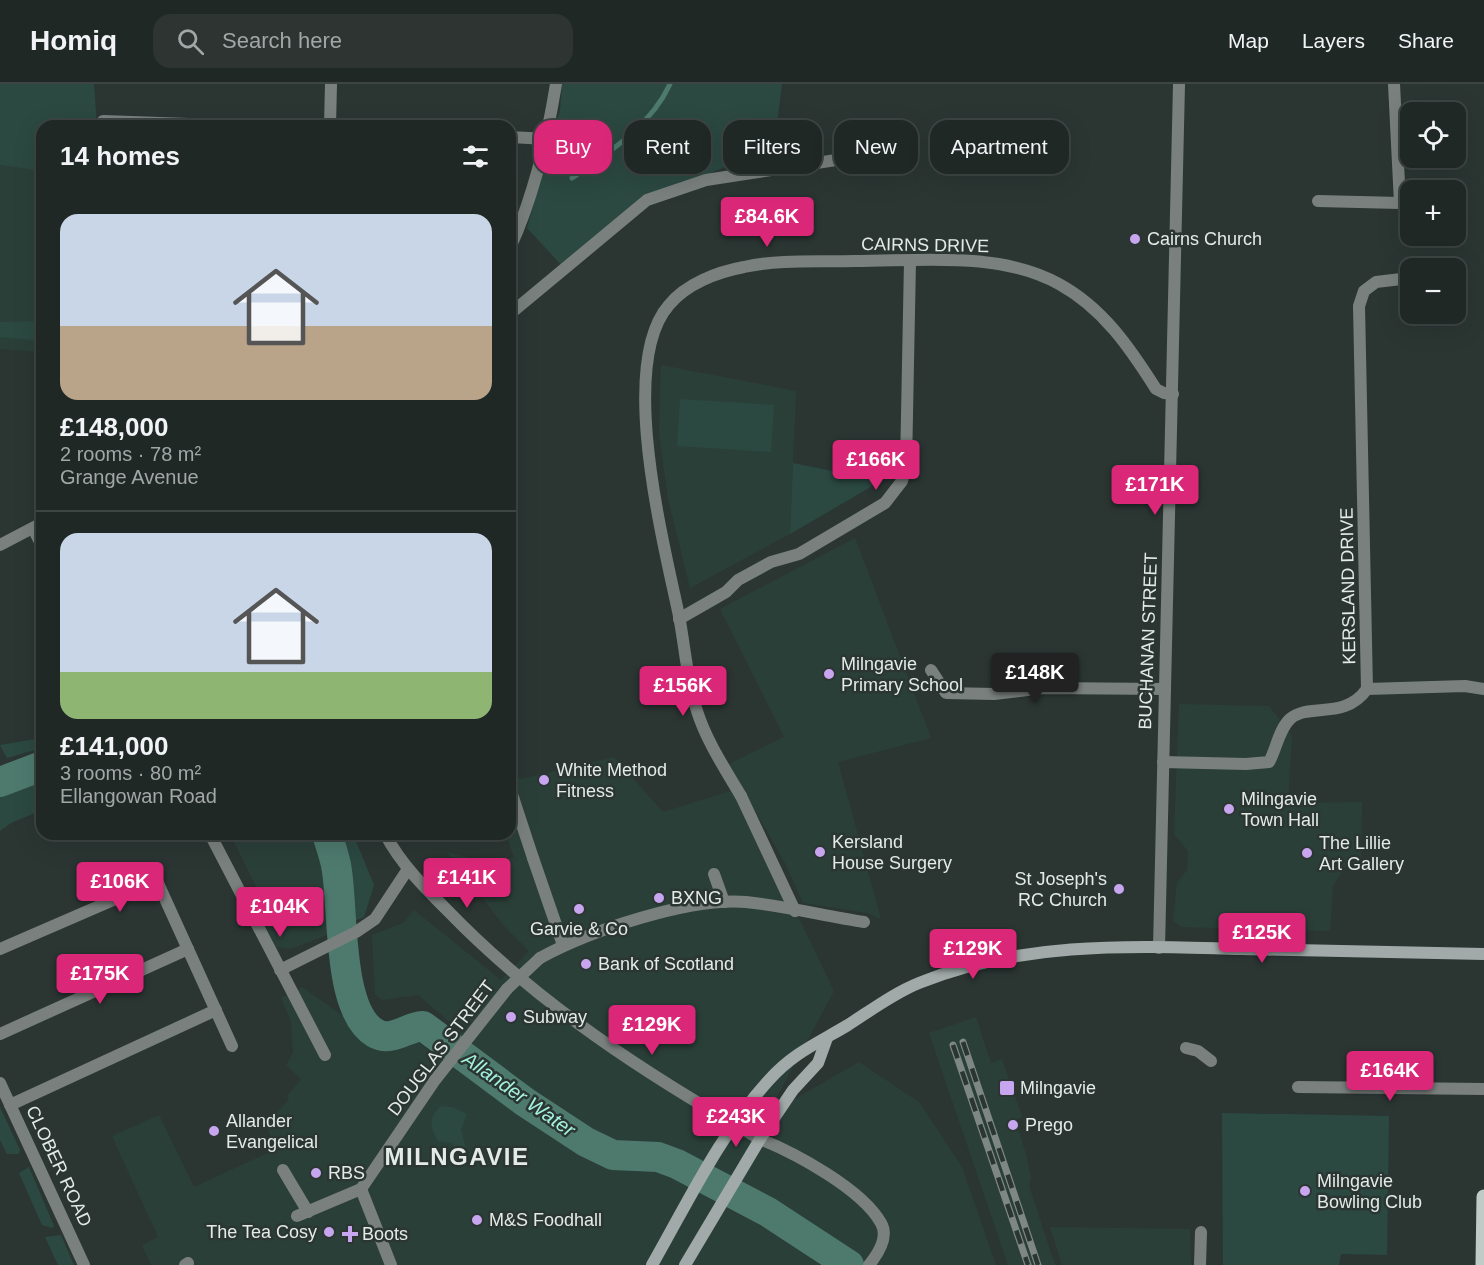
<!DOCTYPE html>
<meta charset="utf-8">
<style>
body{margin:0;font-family:Helvetica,sans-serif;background:#2d3432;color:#f1f3f6;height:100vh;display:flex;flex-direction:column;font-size:22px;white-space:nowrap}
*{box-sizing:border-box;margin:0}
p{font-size:20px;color:#a2a6a7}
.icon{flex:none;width:33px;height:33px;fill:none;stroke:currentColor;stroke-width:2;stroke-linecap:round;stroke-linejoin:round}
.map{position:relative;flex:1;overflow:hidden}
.side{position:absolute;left:36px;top:36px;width:480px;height:720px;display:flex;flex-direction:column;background:#202826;border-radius:18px;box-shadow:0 6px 24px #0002,0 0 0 2px #3d4443}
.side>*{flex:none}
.hud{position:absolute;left:534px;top:36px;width:570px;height:54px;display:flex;gap:12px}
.controls{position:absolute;left:1400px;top:18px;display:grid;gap:12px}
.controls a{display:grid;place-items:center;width:66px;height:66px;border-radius:12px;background:#202826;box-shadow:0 6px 24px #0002,0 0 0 2px #3d4443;font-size:30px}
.price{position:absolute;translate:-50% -51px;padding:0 14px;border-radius:6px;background:#db2777;color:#fff;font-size:20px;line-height:39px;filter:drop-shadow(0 2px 3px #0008)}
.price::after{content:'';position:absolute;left:50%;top:36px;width:18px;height:14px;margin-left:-9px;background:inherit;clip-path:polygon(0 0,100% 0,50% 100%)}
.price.selected{background:#222;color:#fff}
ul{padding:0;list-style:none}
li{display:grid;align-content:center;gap:12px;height:318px;padding:0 24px}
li+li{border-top:2px solid #3d4443}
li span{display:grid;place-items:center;height:186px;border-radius:18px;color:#555}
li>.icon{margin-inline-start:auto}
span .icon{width:108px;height:108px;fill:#fffc;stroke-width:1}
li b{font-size:26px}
h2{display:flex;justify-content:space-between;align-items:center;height:72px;padding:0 24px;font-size:26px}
.chip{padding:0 21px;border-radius:18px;background:#202826;box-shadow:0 6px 24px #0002,0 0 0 2px #3d4443;font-size:21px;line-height:54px}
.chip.selected{background:#db2777;color:#fff}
header{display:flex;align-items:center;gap:36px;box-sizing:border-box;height:84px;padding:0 30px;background:#202826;border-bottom:2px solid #3d4443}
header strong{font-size:28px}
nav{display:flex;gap:33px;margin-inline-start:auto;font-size:21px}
.search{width:420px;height:54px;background:#2d3432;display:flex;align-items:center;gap:15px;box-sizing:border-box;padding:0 21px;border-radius:18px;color:#a2a6a7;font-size:22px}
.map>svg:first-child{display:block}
.built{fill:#2b3f39}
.green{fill:#2b4941}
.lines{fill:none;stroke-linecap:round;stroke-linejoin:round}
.stream{stroke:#4e7a6e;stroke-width:5}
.river{stroke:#4e7a6e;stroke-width:30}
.pedestrian{stroke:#7a807e;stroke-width:12}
.minor{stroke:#7a807e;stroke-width:12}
.tertiary{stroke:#7a807e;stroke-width:12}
.secondary{stroke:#a1aaa8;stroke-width:12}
.primary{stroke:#c0cbc8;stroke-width:15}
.rail-casing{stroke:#7e8784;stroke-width:7}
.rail{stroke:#2b3633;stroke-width:4.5;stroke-dasharray:14;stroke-linecap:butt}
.pedestrian-bridge{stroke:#7a807e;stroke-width:12}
.poi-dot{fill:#c8a6ef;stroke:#2b3633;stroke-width:2}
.labels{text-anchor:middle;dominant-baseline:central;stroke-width:5;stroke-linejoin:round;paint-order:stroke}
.poi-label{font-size:18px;fill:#e3eae7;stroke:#2b3633;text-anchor:start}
.street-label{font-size:18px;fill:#e3eae7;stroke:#2b3633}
.water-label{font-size:20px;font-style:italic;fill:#a3f1dc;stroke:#2b3633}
.district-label{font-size:24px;font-weight:bold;letter-spacing:1.5px;fill:#e3eae7;stroke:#2b3633}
</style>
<header>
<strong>Homiq</strong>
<div class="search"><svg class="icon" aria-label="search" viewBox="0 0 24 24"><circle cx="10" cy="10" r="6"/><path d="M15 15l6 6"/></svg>Search here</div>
<nav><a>Map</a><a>Layers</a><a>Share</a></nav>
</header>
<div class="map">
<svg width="1484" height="1181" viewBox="0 0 1484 1181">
<rect width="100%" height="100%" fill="#2b3633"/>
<g class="built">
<path d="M0 78 1 81 35 86 42 115V268L0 265Z"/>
<path d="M661 281 796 307 790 450 690 504 668 415 659 349Z"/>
<path d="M855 454 931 654 838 678 881 835 867 829 803 819 787 783 729 680 784 653 720 525Z"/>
<path d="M1179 620 1269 622 1292 652 1288 719 1362 718 1361 785 1345 783 1333 802 1330 847 1181 843 1173 837 1177 799 1187 786 1188 767 1174 750Z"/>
<path d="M614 673 663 728 737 705 834 907 767 1031 859 978 919 1018 962 1083 996 1181H151L142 1161 158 1153 112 1052 159 1031 194 1103 276 1065 266 1041 289 1015 287 1012 301 995 286 981 293 969 291 937 281 914 302 903 394 968 403 958 414 955 439 975 458 945 418 911 382 916 375 910 372 851 403 839 414 826 501 896 529 867 504 842 447 768 482 777 514 774 506 750H510V690L521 695Z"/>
<path d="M230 750H320L336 809 332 849 291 865 276 863 258 829 260 811Z"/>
<path d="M976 933 991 979 1002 975 1022 1033 1015 1036 1026 1070 1031 1095 1029 1102 1055 1181H1008L929 949Z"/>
<path d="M1050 1143 1190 1145 1191 1181H1062Z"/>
</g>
<g class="green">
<path d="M0 0H94L97 42H42V115L35 86 0 81Z"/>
<path d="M562 0H782L774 63 645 116 565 185 527 144 560 26Z"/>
<path d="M42 237V257L0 253V238Z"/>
<path d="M680 315 774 321 771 368 677 362Z"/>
<path d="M793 379 881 397 790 450Z"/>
<path d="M42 654V664L7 674 0 661Z"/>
<path d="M42 693V726L11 739 0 747V710Z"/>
<path d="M333 750H353L374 801 364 833 350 839Z"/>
<path d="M441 1022 452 1023 467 1030 461 1046 466 1064 456 1067 452 1059 438 1057C430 1043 428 1034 441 1022Z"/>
<path d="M0 1023 20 1066 19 1070H7L0 1056Z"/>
<path d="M1222 1029 1389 1032 1387 1171 1341 1170 1339 1181H1223Z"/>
<path d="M29 1083 54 1142 52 1144 42 1141 19 1089Z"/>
<path d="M61 1151 74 1181H58L45 1153Z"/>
</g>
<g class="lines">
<path class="stream" d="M572 94C609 68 651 42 670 0"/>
<g class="river">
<path d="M0 698 42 682"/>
<path d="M327 750C330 760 334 771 336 781 344 820 336 926 375 949 392 959 406 943 423 942L525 1018 586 1058 613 1071 658 1073 677 1080 768 1128 849 1181"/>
</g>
<g class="pedestrian">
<path d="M741 712 795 827"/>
<path d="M533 774 563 861"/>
<path d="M714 790 724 818"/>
<path d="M540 874C589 847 690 813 746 818 785 822 825 832 864 838"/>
<path d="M283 1086 308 1128"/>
<path d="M361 1105 391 1181"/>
<path d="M297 1132 361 1105 435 996 507 905"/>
</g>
<g class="minor">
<path d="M103 37 245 42"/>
<path d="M330 42 331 0"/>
<path d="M510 53 547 55"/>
<path d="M1318 117 1400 119 1394 0"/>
<path d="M510 230 647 116 706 96 901 66"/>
<path d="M33 444 42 462"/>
<path d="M0 461 42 439"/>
<path d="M679 535 726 508 738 496 771 478 799 470 885 419 902 397 906 382 910 177"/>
<path d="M931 586 946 609 994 610 1044 604 1165 605"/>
<path d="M1367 605 1465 602 1484 605"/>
<path d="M1163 678 1246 680 1269 678C1276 666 1279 645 1290 635 1309 618 1344 637 1367 605L1359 222 1364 207 1376 198 1410 194"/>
<path d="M510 704 533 774"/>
<path d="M741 712C725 685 706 656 697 627 687 597 685 563 679 532 664 460 617 280 669 221 686 200 717 188 744 183 780 175 818 178 855 177 922 177 999 167 1059 200 1103 224 1130 264 1156 305L1164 309 1173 310"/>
<path d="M210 750 325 971"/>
<path d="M1159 864 1179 0"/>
<path d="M0 865 157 797 232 962"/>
<path d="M280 886 356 848 375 835 408 785"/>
<path d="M0 950 188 865"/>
<path d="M1186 964 1198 967 1211 977"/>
<path d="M1298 1003 1484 1005"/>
<path d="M10 1021 216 926"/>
<path d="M760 1055C795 1069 862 1105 881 1139 889 1153 878 1170 869 1181"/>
<path d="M185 1181 188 1179"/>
<path d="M1200 1181 1201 1148"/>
</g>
<g class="tertiary">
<path d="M510 164C534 112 547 56 556 0"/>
<path d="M385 750C401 780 424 803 448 827 538 920 647 991 760 1055"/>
<path d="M0 999 84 1181"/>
</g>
<g class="secondary">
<path d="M652 1181C688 1118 720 1050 769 996 793 969 818 959 848 941 870 927 894 909 919 899 1022 857 1132 862 1241 865 1322 866 1403 868 1484 870"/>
<path d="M685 1181 760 1055 793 1006 818 979 827 954"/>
</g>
<path class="primary" d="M1483 1181 1484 1113"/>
<defs>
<g id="rail">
<path d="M963 958 1038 1181"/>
<path d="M953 961 1028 1181"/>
</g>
</defs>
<use href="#rail" class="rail-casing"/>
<use href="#rail" class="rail"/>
<path class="pedestrian-bridge" d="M507 905 540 874"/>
</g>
<g class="poi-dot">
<circle cx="1135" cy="155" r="6"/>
<circle cx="829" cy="590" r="6"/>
<circle cx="544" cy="696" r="6"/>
<circle cx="1229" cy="725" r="6"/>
<circle cx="820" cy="768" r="6"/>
<circle cx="1307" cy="769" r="6"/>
<circle cx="1119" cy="805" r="6"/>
<circle cx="659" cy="814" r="6"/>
<circle cx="579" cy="825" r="6"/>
<circle cx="586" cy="880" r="6"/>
<circle cx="511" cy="933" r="6"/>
<rect x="999" y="996" width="16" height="16" rx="3"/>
<circle cx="1013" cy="1041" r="6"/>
<circle cx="214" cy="1047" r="6"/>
<circle cx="316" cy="1089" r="6"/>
<circle cx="1305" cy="1107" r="6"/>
<circle cx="477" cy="1136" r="6"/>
<circle cx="329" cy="1148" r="6"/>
<path d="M347 1141h6v6h6v6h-6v6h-6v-6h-6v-6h6z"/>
</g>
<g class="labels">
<g class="poi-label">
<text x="1147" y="155">Cairns Church</text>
<text x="841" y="580">Milngavie<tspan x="841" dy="21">Primary School</tspan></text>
<text x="556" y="686">White Method<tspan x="556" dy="21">Fitness</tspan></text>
<text x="1241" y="715">Milngavie<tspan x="1241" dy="21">Town Hall</tspan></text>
<text x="832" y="758">Kersland<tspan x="832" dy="21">House Surgery</tspan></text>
<text x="1319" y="759">The Lillie<tspan x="1319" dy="21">Art Gallery</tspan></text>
<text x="1107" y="795" text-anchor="end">St Joseph's<tspan x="1107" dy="21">RC Church</tspan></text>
<text x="671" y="814">BXNG</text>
<text x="579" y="845" text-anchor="middle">Garvie &amp; Co</text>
<text x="598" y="880">Bank of Scotland</text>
<text x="523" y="933">Subway</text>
<text x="1020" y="1004">Milngavie</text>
<text x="226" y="1037">Allander<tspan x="226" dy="21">Evangelical</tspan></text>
<text x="1025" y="1041">Prego</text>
<text x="328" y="1089">RBS</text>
<text x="1317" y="1097">Milngavie<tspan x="1317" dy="21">Bowling Club</tspan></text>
<text x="489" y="1136">M&amp;S Foodhall</text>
<text x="317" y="1148" text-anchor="end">The Tea Cosy</text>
<text x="362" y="1150">Boots</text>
</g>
<g class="street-label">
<text transform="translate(925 161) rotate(1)">CAIRNS DRIVE</text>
<text transform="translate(1348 502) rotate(-91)">KERSLAND DRIVE</text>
<text transform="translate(1148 557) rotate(-88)">BUCHANAN STREET</text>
<text transform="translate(441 964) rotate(-53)">DOUGLAS STREET</text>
<text transform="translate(59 1082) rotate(65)">CLOBER ROAD</text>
</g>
<g class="water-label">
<text transform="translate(519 1010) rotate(35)">Allander Water</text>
</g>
<g class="district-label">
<text x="457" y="1072">MILNGAVIE</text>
</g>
</g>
</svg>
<div class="controls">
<a><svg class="icon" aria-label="locate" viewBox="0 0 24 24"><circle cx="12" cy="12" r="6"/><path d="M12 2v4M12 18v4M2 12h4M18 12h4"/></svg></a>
<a>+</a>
<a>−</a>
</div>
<b class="price" style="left:767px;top:164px">£84.6K</b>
<b class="price" style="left:876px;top:407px">£166K</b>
<b class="price" style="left:1155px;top:432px">£171K</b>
<b class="price selected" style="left:1035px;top:620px">£148K</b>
<b class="price" style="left:683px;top:633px">£156K</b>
<b class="price" style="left:467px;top:825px">£141K</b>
<b class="price" style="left:120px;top:829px">£106K</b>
<b class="price" style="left:280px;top:854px">£104K</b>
<b class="price" style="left:1262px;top:880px">£125K</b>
<b class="price" style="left:973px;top:896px">£129K</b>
<b class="price" style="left:100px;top:921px">£175K</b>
<b class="price" style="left:652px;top:972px">£129K</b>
<b class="price" style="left:1390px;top:1018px">£164K</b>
<b class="price" style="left:736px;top:1064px">£243K</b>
<div class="hud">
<a class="chip selected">Buy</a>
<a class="chip">Rent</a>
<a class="chip">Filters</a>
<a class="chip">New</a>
<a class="chip">Apartment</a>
</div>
<section class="side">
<h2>14 homes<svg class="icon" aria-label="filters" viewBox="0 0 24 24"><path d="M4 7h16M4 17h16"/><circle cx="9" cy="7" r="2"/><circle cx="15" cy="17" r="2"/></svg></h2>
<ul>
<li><span style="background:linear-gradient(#c9d6e8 60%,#b9a48a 0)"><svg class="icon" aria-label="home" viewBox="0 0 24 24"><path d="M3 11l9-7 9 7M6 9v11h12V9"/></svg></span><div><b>£148,000</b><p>2 rooms · 78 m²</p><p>Grange Avenue</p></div></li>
<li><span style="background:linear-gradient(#c9d6e8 75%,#8fb573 0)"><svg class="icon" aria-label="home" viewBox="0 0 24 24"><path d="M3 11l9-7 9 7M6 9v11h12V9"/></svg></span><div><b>£141,000</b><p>3 rooms · 80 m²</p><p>Ellangowan Road</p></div></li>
</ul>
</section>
</div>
